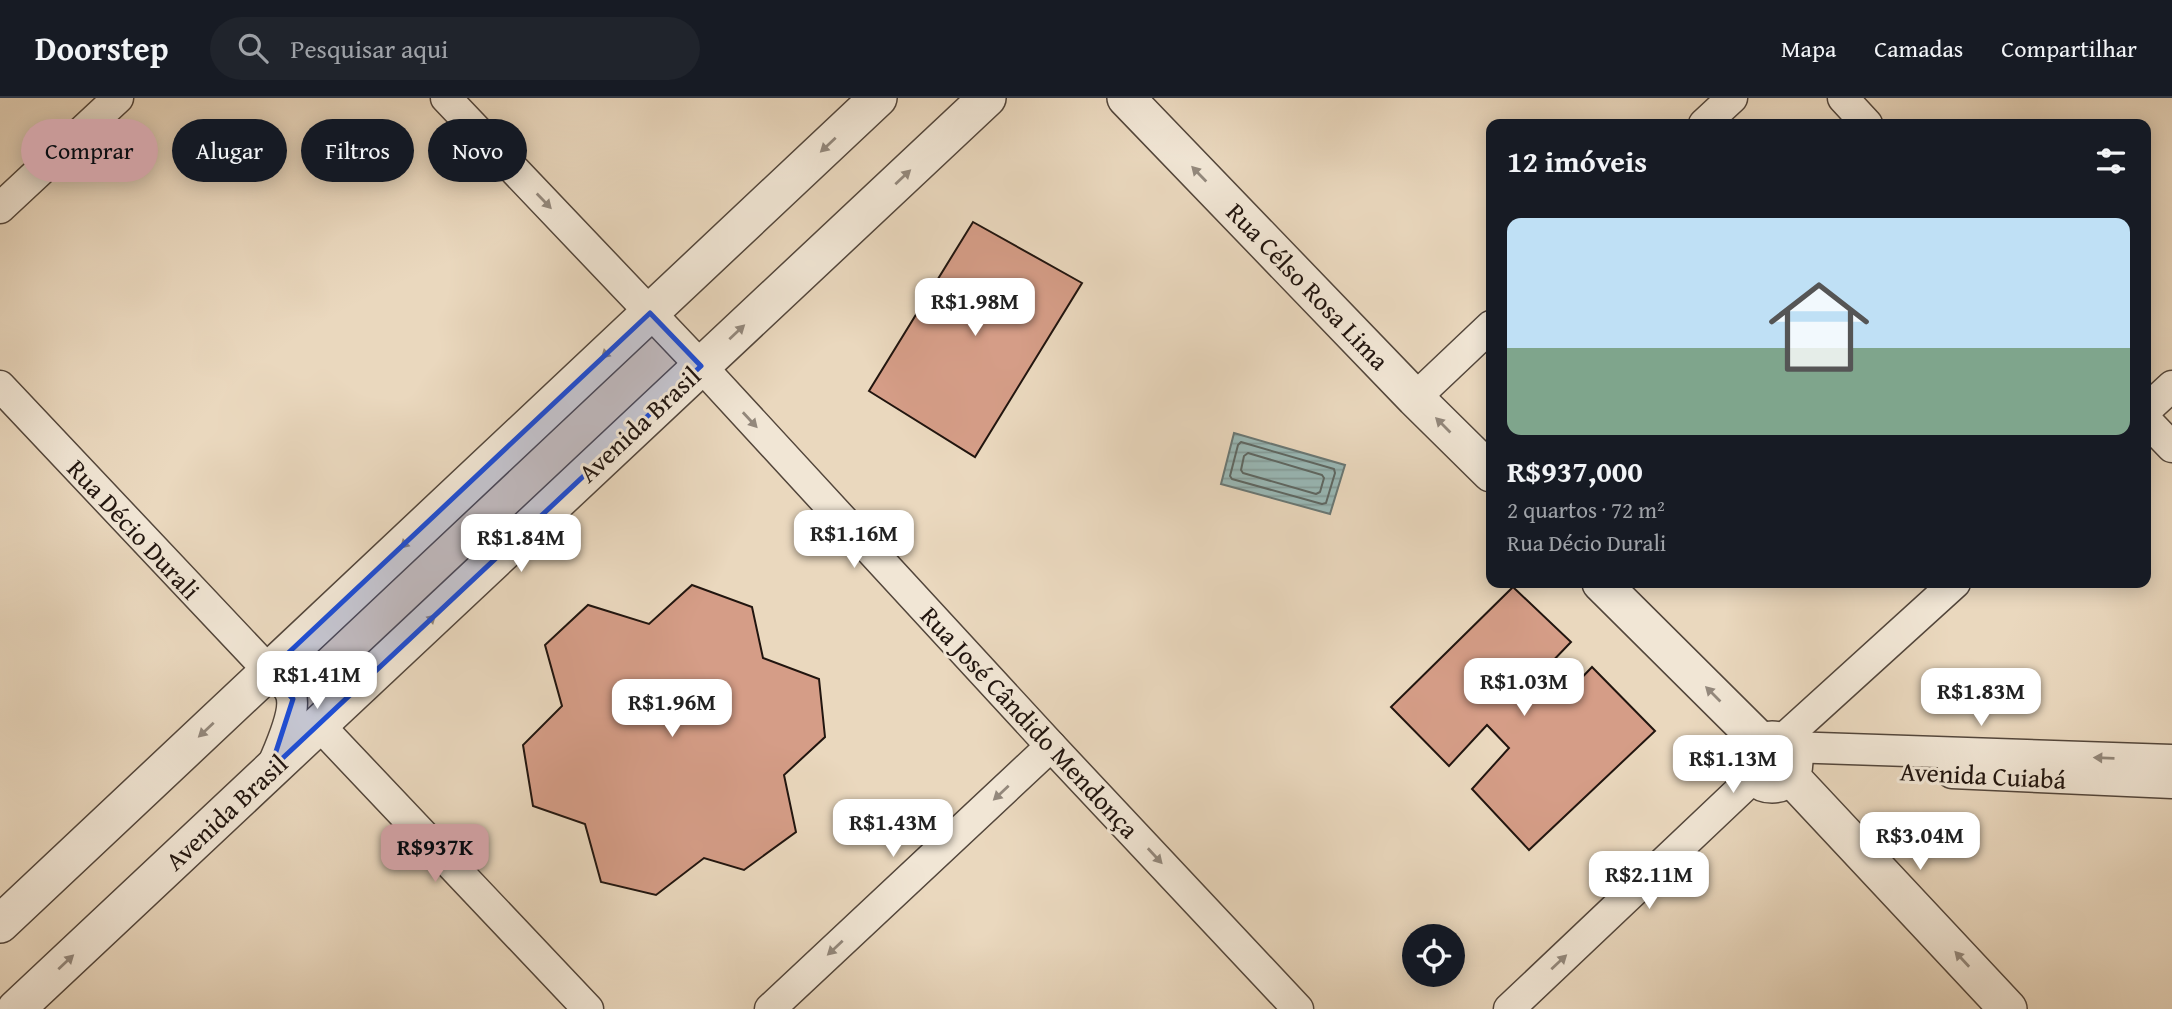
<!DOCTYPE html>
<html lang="pt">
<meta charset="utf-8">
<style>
body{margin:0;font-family:"Gentium Book Plus",serif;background:#20242c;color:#f1f3f6;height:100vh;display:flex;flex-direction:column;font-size:26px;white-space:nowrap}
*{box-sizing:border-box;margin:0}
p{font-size:23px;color:#9ea1a6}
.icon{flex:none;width:38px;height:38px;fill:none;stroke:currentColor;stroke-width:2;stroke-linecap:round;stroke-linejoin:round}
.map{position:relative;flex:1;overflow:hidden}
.details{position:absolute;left:1486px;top:21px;width:665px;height:469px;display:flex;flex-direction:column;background:#171b24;border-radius:14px;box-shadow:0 4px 18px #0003}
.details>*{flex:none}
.top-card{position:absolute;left:21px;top:21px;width:665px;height:63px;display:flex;gap:14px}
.tools{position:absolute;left:1402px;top:826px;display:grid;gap:14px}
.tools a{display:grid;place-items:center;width:63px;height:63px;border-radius:50%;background:#171b24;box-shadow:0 4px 18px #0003;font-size:35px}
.price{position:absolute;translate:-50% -60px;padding:0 16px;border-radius:14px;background:#fff;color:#222;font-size:23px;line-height:46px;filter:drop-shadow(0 2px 4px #0008)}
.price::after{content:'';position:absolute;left:50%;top:42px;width:21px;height:16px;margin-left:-10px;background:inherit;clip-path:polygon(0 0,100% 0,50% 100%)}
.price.active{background:#c59692;color:#111}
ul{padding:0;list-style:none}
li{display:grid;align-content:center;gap:14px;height:371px;padding:0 21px}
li+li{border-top:2px solid #363941}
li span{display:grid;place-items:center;height:217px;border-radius:14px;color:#555}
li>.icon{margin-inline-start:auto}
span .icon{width:126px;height:126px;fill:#fffc;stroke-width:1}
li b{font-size:30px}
h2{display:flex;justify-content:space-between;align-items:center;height:84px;padding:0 21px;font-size:30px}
.tag{padding:0 24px;border-radius:32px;background:#171b24;box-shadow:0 4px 18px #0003;font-size:24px;line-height:63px}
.tag.active{background:#c59692;color:#111}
header{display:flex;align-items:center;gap:42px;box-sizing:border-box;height:98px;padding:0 35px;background:#171b24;border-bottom:2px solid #363941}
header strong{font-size:33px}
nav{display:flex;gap:38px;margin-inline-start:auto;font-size:24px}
.search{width:490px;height:63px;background:#20242c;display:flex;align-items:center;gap:18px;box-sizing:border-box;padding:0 24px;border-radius:38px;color:#9ea1a6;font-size:26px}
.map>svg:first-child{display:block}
.water{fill:url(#water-rules);stroke:#697774;stroke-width:2}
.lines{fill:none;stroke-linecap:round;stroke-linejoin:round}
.shore{stroke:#5d6763;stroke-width:2}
.building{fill:#d59d87;stroke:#21150f;stroke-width:2}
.minor-casing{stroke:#53463b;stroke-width:33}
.tertiary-casing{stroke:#53463b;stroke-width:40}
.minor{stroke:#f1e6d5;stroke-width:30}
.tertiary{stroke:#f1e6d5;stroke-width:37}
.oneway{fill:#93887c}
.marked{fill:#1d4ed8;fill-opacity:0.2;stroke:#1d4ed8;stroke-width:5;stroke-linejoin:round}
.labels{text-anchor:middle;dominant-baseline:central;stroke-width:6;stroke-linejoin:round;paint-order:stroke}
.street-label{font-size:26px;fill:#21150f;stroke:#f1e6d5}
</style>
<header>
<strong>Doorstep</strong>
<div class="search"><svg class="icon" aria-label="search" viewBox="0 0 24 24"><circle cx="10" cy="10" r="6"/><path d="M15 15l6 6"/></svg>Pesquisar aqui</div>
<nav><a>Mapa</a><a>Camadas</a><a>Compartilhar</a></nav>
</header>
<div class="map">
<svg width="2172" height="911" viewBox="0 0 2172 911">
<defs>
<pattern id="water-rules" width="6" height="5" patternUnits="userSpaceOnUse" patternTransform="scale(1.75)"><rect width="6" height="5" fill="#99b9b7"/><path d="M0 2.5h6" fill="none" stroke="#849e9c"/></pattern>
</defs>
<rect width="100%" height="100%" fill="#ead8be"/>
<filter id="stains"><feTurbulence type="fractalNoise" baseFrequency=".00286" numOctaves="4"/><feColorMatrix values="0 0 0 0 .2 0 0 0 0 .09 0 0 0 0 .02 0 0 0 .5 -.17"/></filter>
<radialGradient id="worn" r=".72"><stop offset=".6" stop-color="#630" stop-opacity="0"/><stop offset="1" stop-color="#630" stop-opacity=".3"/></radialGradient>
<path class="water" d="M1234 335 1345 367 1330 416 1221 386Z"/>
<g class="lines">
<g class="shore">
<path d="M1241 344 1334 371 1335 375 1326 405 1322 406 1232 381 1230 378 1238 347Z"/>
<path d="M1248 355 1322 377 1324 380 1320 394 1316 396 1243 375 1241 372 1244 358Z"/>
</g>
</g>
<g class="building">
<path d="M973 124 1082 185 975 359 869 293Z"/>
<path d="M692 487 752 509 763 560 819 581 825 639 784 677 796 734 744 772 704 760 656 797 601 784 585 726 533 708 523 647 562 608 545 547 588 507 649 526Z"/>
<path d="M1513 489 1571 544 1547 569 1570 592 1592 569 1655 633 1529 752 1472 691 1509 650 1487 627 1449 668 1391 609Z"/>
</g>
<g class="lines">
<defs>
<g id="minor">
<path d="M446 0 701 268 1051 648 1298 911"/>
<path d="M1843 0 1867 26"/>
<path d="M1704 26 1732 0"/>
<path d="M0 110 118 0"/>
<path d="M0 288 269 573C275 579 285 585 289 592 300 610 278 653 271 671"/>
<path d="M1415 300 1491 228"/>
<path d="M2146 312 2172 288"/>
<path d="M2146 322 2172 349"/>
<path d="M319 627 588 911"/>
<path d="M1781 643 1955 485"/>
<path d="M1789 649 2172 662"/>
<path d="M1952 675 2172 685"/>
<path d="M770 911 1051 648"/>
<path d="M1509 911 1755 678"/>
</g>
<g id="tertiary">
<path d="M1126 0 1415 300 1491 375"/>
<path d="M1601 485 1761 644"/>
<circle cx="1772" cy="664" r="22"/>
<path d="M1789 677 2008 911"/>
<path d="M0 826 878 0"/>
<path d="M16 911 987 0"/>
</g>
</defs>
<use href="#minor" class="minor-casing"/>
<use href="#tertiary" class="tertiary-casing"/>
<use href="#minor" class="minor"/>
<use href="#tertiary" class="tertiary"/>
</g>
<defs><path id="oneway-solid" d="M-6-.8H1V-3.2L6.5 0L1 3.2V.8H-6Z" transform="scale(1.75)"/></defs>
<g class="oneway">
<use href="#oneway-solid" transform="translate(828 47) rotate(137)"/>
<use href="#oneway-solid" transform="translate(1199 76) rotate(-134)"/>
<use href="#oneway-solid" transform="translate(903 79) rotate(-43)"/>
<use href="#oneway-solid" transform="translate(544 103) rotate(46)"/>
<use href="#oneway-solid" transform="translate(737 234) rotate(-43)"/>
<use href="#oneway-solid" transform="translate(609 253) rotate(137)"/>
<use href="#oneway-solid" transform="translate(750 322) rotate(47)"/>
<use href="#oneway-solid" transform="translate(1443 327) rotate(-135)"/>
<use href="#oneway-solid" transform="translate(408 443) rotate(137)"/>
<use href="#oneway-solid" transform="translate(428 524) rotate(-43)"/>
<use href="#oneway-solid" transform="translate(1713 596) rotate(-135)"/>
<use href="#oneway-solid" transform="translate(206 632) rotate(137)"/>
<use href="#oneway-solid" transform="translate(2104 660) rotate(-178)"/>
<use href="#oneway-solid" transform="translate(1001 695) rotate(137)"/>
<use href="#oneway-solid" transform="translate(1155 758) rotate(47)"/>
<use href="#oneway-solid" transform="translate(835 850) rotate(137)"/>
<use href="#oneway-solid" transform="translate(1962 861) rotate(-133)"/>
<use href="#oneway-solid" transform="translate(66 864) rotate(-43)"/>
<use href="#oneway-solid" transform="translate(1559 864) rotate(-43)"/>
</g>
<path class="marked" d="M650 215 701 268 270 672 293 601 269 573Z"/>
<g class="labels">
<g class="street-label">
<text transform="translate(1308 188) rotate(46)">Rua Célso Rosa Lima</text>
<text transform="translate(639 326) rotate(-43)">Avenida Brasil</text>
<text transform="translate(134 431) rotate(47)">Rua Décio Durali</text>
<text transform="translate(1030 624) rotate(47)">Rua José Cândido Mendonça</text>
<text transform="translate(1983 677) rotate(3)">Avenida Cuiabá</text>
<text transform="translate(226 714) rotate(-43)">Avenida Brasil</text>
</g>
</g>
<rect width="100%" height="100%" filter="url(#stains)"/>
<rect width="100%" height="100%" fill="url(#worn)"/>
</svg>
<div class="tools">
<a><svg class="icon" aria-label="locate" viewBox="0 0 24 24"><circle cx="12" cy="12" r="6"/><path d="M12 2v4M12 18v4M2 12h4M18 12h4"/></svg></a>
</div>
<b class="price" style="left:975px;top:240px">R$1.98M</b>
<b class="price" style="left:854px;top:472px">R$1.16M</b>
<b class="price" style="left:521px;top:476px">R$1.84M</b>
<b class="price" style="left:317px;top:613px">R$1.41M</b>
<b class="price" style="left:1524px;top:620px">R$1.03M</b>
<b class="price" style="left:1981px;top:630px">R$1.83M</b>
<b class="price" style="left:672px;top:641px">R$1.96M</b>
<b class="price" style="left:1733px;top:697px">R$1.13M</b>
<b class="price" style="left:893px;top:761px">R$1.43M</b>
<b class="price" style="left:1920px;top:774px">R$3.04M</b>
<b class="price active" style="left:435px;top:786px">R$937K</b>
<b class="price" style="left:1649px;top:813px">R$2.11M</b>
<div class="top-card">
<a class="tag active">Comprar</a>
<a class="tag">Alugar</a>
<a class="tag">Filtros</a>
<a class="tag">Novo</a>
</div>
<section class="details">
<h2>12 imóveis<svg class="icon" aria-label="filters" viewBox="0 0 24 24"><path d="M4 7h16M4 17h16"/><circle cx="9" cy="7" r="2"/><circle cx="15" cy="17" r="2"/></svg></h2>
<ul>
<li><span style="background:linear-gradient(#bfe0f5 60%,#7fa58c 0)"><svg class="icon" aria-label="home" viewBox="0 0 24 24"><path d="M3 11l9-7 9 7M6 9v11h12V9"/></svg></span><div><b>R$937,000</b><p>2 quartos · 72 m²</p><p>Rua Décio Durali</p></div></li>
</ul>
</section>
</div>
